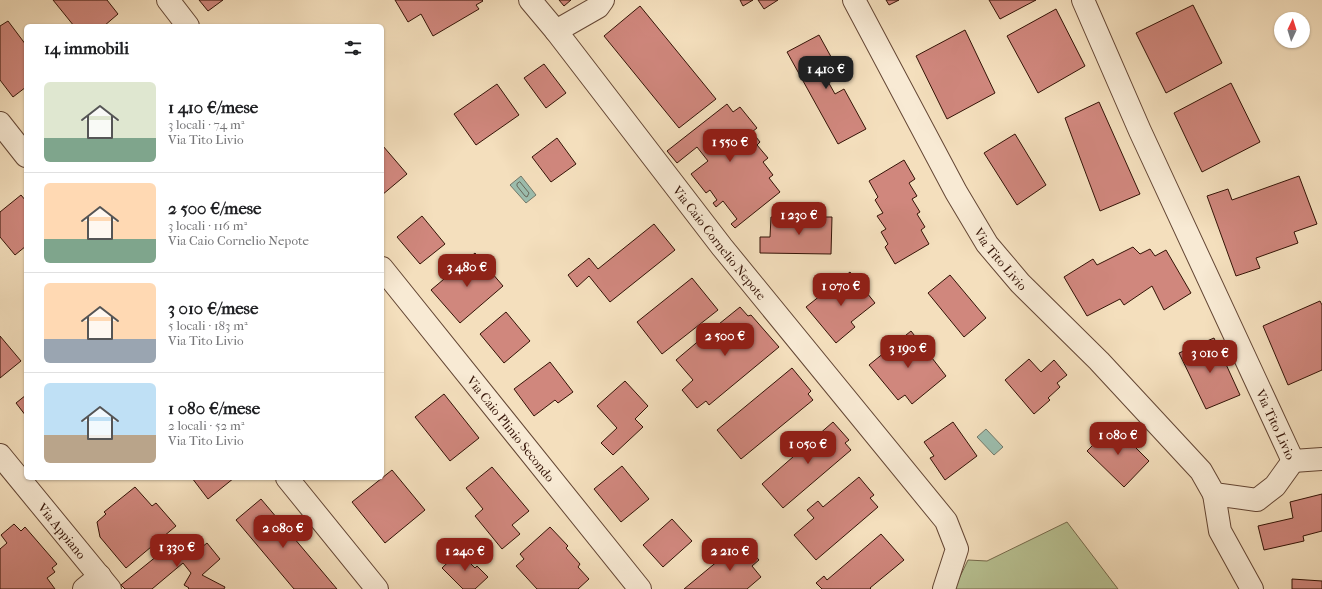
<!DOCTYPE html>
<html lang="it">
<head>
<meta charset="utf-8">
<style>
  body { margin:0; font-family:"IM FELL French Canon",serif; background:#f6f6f6; color:#202124; height:100vh; display:flex; flex-direction:column; font-size:15px; white-space:nowrap }
  * { box-sizing:border-box; margin:0 }
  p { font-size:13px; color:#757577 }
  .icon { flex:none; width:22px; height:22px; fill:none; stroke:currentColor; stroke-width:2; stroke-linecap:round; stroke-linejoin:round }
  .map { position:relative; flex:1; overflow:hidden }
  .sheet { position:absolute; left:24px; top:24px; width:360px; height:456px; display:flex; flex-direction:column; background:#fff; border-radius:6px; box-shadow:0 1px 3px #0004 }
  .sheet>* { flex:none }
  .needle { width:26px; rotate:4deg }
  .tools { position:absolute; left:1274px; top:12px; display:grid; gap:8px }
  .tools a { display:grid; place-items:center; width:36px; height:36px; border-radius:50%; background:#fff; box-shadow:0 1px 3px #0004; font-size:20px }
  .price { position:absolute; translate:-50% -34px; padding:0 9px; border-radius:8px; background:#8f2418; color:#fff; font-size:13px; line-height:26px; filter:drop-shadow(0 1px 2px #0008) }
  .price::after { content:''; position:absolute; left:50%; top:24px; width:12px; height:9px; margin-left:-6px; background:inherit; clip-path:polygon(0 0,100% 0,50% 100%) }
  .price.active { background:#222; color:#fff }
  ul { padding:0; list-style:none }
  li { display:flex; align-items:center; gap:12px; height:100px; padding:0 20px }
  li+li { border-top:1px solid #e0e0e0 }
  li span { display:grid; place-items:center; flex:none; width:112px; height:80px; border-radius:6px; color:#555 }
  li>.icon { margin-inline-start:auto }
  span .icon { width:48px; height:48px; fill:#fffc; stroke-width:1 }
  li b { font-size:17px }
  h2 { display:flex; justify-content:space-between; align-items:center; height:48px; padding:0 20px; font-size:17px }
  .map>svg:first-child { display:block }
</style>
</head>
<body>
<div class="map">
<svg width="1322" height="589" viewBox="0 0 1322 589">
  <rect width="100%" height="100%" fill="#f4dfbd"/>
  <filter id="stains"><feTurbulence type="fractalNoise" baseFrequency=".005" numOctaves="4"/><feColorMatrix values="0 0 0 0 .2 0 0 0 0 .09 0 0 0 0 .02 0 0 0 .5 -.17"/></filter>
  <radialGradient id="worn" r=".72"><stop offset=".6" stop-color="#630" stop-opacity="0"/><stop offset="1" stop-color="#630" stop-opacity=".3"/></radialGradient>
  <path fill="#b8c293" stroke="#766a4c" d="M 1067,522 L 1118,589 L 954,589 L 968,560 L 987,561 Z"/>
  <path fill="#9cbdad" stroke="#72796a" d="M 521,176 L 536,195 L 526,203 L 510,185 Z
    M 986,429 L 1003,447 L 994,455 L 977,437 Z"/>
  <g fill="none" stroke-linecap="round" stroke-linejoin="round">
    <path stroke="#68685a" stroke-width="1" d="M 520,182 L 529,193 L 527,197 L 525,196 L 517,186 L 517,184 Z"/>
  </g>
  <path fill="#d0877d" stroke="#341306" d="M 53,0 L 107,0 L 118,14 L 104,26 L 74,26 Z
    M 199,0 L 223,0 L 208,11 Z
    M 395,0 L 482,0 L 483,1 L 476,5 L 479,9 L 433,36 L 421,14 L 408,22 Z
    M 559,0 L 571,0 L 564,6 Z
    M 740,0 L 753,0 L 743,6 Z
    M 758,0 L 778,0 L 764,9 Z
    M 886,0 L 899,0 L 889,5 Z
    M 989,0 L 1036,0 L 1000,19 Z
    M 1193,5 L 1222,63 L 1166,93 L 1136,33 Z
    M 640,6 L 716,99 L 679,128 L 604,36 Z
    M 1056,9 L 1085,66 L 1038,93 L 1007,36 Z
    M 8,21 L 26,45 L 26,87 L 13,97 L 0,80 L 0,26 Z
    M 965,30 L 995,93 L 947,119 L 916,56 Z
    M 819,35 L 835,64 L 822,71 L 835,94 L 844,89 L 866,129 L 838,144 L 787,52 Z
    M 544,64 L 566,93 L 546,108 L 524,78 Z
    M 1231,83 L 1260,142 L 1202,172 L 1174,113 Z
    M 497,84 L 519,115 L 476,145 L 454,114 Z
    M 1099,102 L 1140,194 L 1100,211 L 1065,118 Z
    M 727,104 L 733,112 L 740,107 L 757,128 L 752,132 L 760,142 L 757,145 L 768,158 L 763,162 L 773,175 L 769,178 L 780,192 L 735,228 L 731,224 L 737,219 L 723,201 L 716,207 L 713,203 L 717,200 L 710,190 L 706,193 L 691,174 L 708,161 L 697,147 L 677,163 L 667,151 Z
    M 1015,134 L 1046,185 L 1017,205 L 984,153 Z
    M 557,138 L 576,164 L 551,182 L 532,157 Z
    M 383,146 L 407,174 L 382,195 L 382,147 Z
    M 904,160 L 915,179 L 909,183 L 917,196 L 912,199 L 920,212 L 917,214 L 925,227 L 921,230 L 929,244 L 895,264 L 885,247 L 888,244 L 881,232 L 886,229 L 877,216 L 883,213 L 875,200 L 878,197 L 869,181 Z
    M 1299,176 L 1317,224 L 1294,232 L 1298,243 L 1256,258 L 1260,268 L 1236,276 L 1207,196 L 1228,189 L 1232,200 Z
    M 21,195 L 26,201 L 26,246 L 15,255 L 0,237 L 0,212 Z
    M 422,216 L 445,244 L 420,264 L 397,237 Z
    M 771,217 L 832,217 L 831,254 L 760,253 L 760,237 L 770,237 Z
    M 654,224 L 675,250 L 610,302 L 589,276 L 577,287 L 568,275 L 589,258 L 598,269 Z
    M 1133,247 L 1140,254 L 1150,249 L 1155,256 L 1166,250 L 1191,293 L 1164,310 L 1152,286 L 1124,305 L 1120,299 L 1087,316 L 1064,277 L 1093,259 L 1097,265 Z
    M 475,253 L 503,286 L 460,323 L 431,290 Z
    M 850,272 L 875,303 L 851,322 L 855,327 L 836,343 L 806,307 Z
    M 950,275 L 986,318 L 964,337 L 928,293 Z
    M 692,278 L 718,310 L 662,354 L 637,322 Z
    M 1320,301 L 1322,305 L 1322,370 L 1288,385 L 1263,326 Z
    M 740,307 L 748,316 L 751,315 L 779,347 L 709,405 L 706,401 L 697,408 L 682,390 L 693,380 L 676,360 L 708,333 L 717,343 L 722,338 L 714,328 Z
    M 506,312 L 530,341 L 504,363 L 480,334 Z
    M 911,331 L 946,376 L 912,404 L 905,395 L 898,400 L 869,365 Z
    M 0,336 L 21,361 L 0,378 Z
    M 1214,338 L 1240,395 L 1206,409 L 1179,353 Z
    M 1029,359 L 1041,372 L 1054,360 L 1067,375 L 1057,383 L 1060,387 L 1048,398 L 1050,400 L 1034,414 L 1005,380 Z
    M 550,362 L 573,392 L 558,403 L 555,400 L 534,416 L 514,389 Z
    M 792,368 L 811,391 L 808,394 L 813,400 L 741,459 L 717,430 Z
    M 625,381 L 648,406 L 635,419 L 643,427 L 613,455 L 601,443 L 617,428 L 597,406 Z
    M 444,394 L 479,438 L 450,461 L 415,417 Z
    M 26,395 L 26,416 L 16,403 Z
    M 833,422 L 849,440 L 845,443 L 851,450 L 783,508 L 762,484 Z
    M 953,422 L 977,456 L 945,480 L 930,458 L 934,456 L 924,442 Z
    M 1113,425 L 1149,461 L 1124,487 L 1087,451 Z
    M 622,466 L 649,499 L 621,522 L 594,489 Z
    M 492,467 L 529,511 L 512,525 L 520,534 L 502,549 L 475,516 L 483,509 L 466,488 Z
    M 392,470 L 425,510 L 385,543 L 352,502 Z
    M 859,477 L 874,495 L 870,498 L 878,507 L 816,560 L 794,535 L 814,518 L 807,510 L 818,501 L 823,507 Z
    M 192,478 L 234,478 L 208,499 Z
    M 135,487 L 152,506 L 156,503 L 176,526 L 126,568 L 100,537 L 97,522 L 106,514 L 104,512 Z
    M 1322,494 L 1322,531 L 1303,536 L 1304,541 L 1264,550 L 1258,526 L 1293,518 L 1290,502 Z
    M 261,499 L 337,589 L 294,589 L 236,520 Z
    M 672,519 L 692,541 L 663,567 L 643,545 Z
    M 14,524 L 21,531 L 25,527 L 57,564 L 52,568 L 55,572 L 47,578 L 55,589 L 0,589 L 0,549 L 7,543 L 1,535 Z
    M 550,527 L 568,546 L 566,548 L 580,564 L 578,567 L 589,579 L 578,589 L 537,589 L 516,566 L 524,559 L 520,554 Z
    M 881,534 L 904,560 L 870,588 L 871,589 L 822,589 L 816,583 L 824,576 L 827,580 Z
    M 178,539 L 191,556 L 207,543 L 220,559 L 202,575 L 225,587 L 224,589 L 188,589 L 189,588 L 184,585 L 191,573 L 183,563 L 152,589 L 125,589 L 121,585 Z
    M 742,541 L 759,560 L 752,566 L 761,577 L 747,589 L 684,589 Z
    M 462,549 L 471,558 L 468,561 L 475,568 L 477,566 L 488,577 L 475,589 L 463,589 L 442,568 Z
    M 1292,579 L 1322,581 L 1322,589 L 1292,589 Z"/>
  <g fill="none" stroke-linecap="round" stroke-linejoin="round">
    <g stroke="#644634" stroke-width="24">
      <g id="street">
        <path d="M 168,0 L 188,26"/>
        <path id="s1" d="M 530,0 L 556,31 L 722,247 L 946,521 L 957,549 L 944,589"/>
        <path id="s2" d="M 854,0 L 956,192 L 987,244 L 1020,283 L 1099,361 L 1201,471 L 1214,494 L 1257,500 L 1275,486 L 1293,461"/>
        <path id="s3" d="M 1083,0 L 1140,131 L 1293,461"/>
        <path d="M 556,31 L 598,7 L 603,0"/>
        <path d="M 0,123 L 26,156"/>
        <path id="s4" d="M 382,268 L 640,589"/>
        <path id="s5" d="M 0,455 L 110,589"/>
        <path d="M 1293,461 L 1322,459"/>
        <path d="M 287,478 L 377,589"/>
        <path d="M 1214,494 L 1220,531 L 1252,589"/>
        <path d="M 84,589 L 100,576"/>
      </g>
    </g>
    <use href="#street" stroke="#f8ead4" stroke-width="22"/>
  </g>
  <g text-anchor="middle" dominant-baseline="central" stroke-width="3" stroke-linejoin="round" paint-order="stroke">
    <g font-size="13" fill="#341306" stroke="#f8ead4">
      <text stroke="none"><textPath href="#s1" startOffset="308">Via Caio Cornelio Nepote</textPath></text>
      <text stroke="none"><textPath href="#s2" startOffset="298">Via Tito Livio</textPath></text>
      <text stroke="none"><textPath href="#s3" startOffset="466">Via Tito Livio</textPath></text>
      <text stroke="none"><textPath href="#s4" startOffset="206">Via Caio Plinio Secondo</textPath></text>
      <text stroke="none"><textPath href="#s5" startOffset="98">Via Appiano</textPath></text>
    </g>
  </g>
  <rect width="100%" height="100%" filter="url(#stains)"/>
  <rect width="100%" height="100%" fill="url(#worn)"/>
</svg>
<div class="tools">
<a><svg class="needle" viewBox="-14 -14 28 28"><path d="M0-13l5 13h-10z" fill="#e53935"/><path d="M0 13l5-13h-10z" fill="#757577"/></svg></a>
</div>
<b class="price active" style="left:826px;top:90px">1 410 €</b>
<b class="price" style="left:730px;top:163px">1 550 €</b>
<b class="price" style="left:799px;top:236px">1 230 €</b>
<b class="price" style="left:467px;top:288px">3 480 €</b>
<b class="price" style="left:841px;top:307px">1 070 €</b>
<b class="price" style="left:725px;top:357px">2 500 €</b>
<b class="price" style="left:908px;top:369px">3 190 €</b>
<b class="price" style="left:1210px;top:374px">3 010 €</b>
<b class="price" style="left:1118px;top:456px">1 080 €</b>
<b class="price" style="left:808px;top:465px">1 050 €</b>
<b class="price" style="left:283px;top:549px">2 080 €</b>
<b class="price" style="left:177px;top:568px">1 330 €</b>
<b class="price" style="left:465px;top:572px">1 240 €</b>
<b class="price" style="left:730px;top:572px">2 210 €</b>
<section class="sheet">
<h2>14 immobili<svg class="icon" aria-label="filters" viewBox="0 0 24 24"><path d="M4 7h16M4 17h16"/><circle cx="9" cy="7" r="2"/><circle cx="15" cy="17" r="2"/></svg></h2>
<ul>
<li><span style="background:linear-gradient(#dfe7d0 70%,#7fa58c 0)"><svg class="icon" aria-label="home" viewBox="0 0 24 24"><path d="M3 11l9-7 9 7M6 9v11h12V9"/></svg></span><div><b>1 410 €/mese</b><p>3 locali · 74 m²</p><p>Via Tito Livio</p></div></li>
<li><span style="background:linear-gradient(#ffd9b3 70%,#7fa58c 0)"><svg class="icon" aria-label="home" viewBox="0 0 24 24"><path d="M3 11l9-7 9 7M6 9v11h12V9"/></svg></span><div><b>2 500 €/mese</b><p>3 locali · 116 m²</p><p>Via Caio Cornelio Nepote</p></div></li>
<li><span style="background:linear-gradient(#ffd9b3 70%,#9aa5b1 0)"><svg class="icon" aria-label="home" viewBox="0 0 24 24"><path d="M3 11l9-7 9 7M6 9v11h12V9"/></svg></span><div><b>3 010 €/mese</b><p>5 locali · 183 m²</p><p>Via Tito Livio</p></div></li>
<li><span style="background:linear-gradient(#bfe0f5 65%,#b9a48a 0)"><svg class="icon" aria-label="home" viewBox="0 0 24 24"><path d="M3 11l9-7 9 7M6 9v11h12V9"/></svg></span><div><b>1 080 €/mese</b><p>2 locali · 52 m²</p><p>Via Tito Livio</p></div></li>
</ul>
</section>
</div>
</body>
</html>
